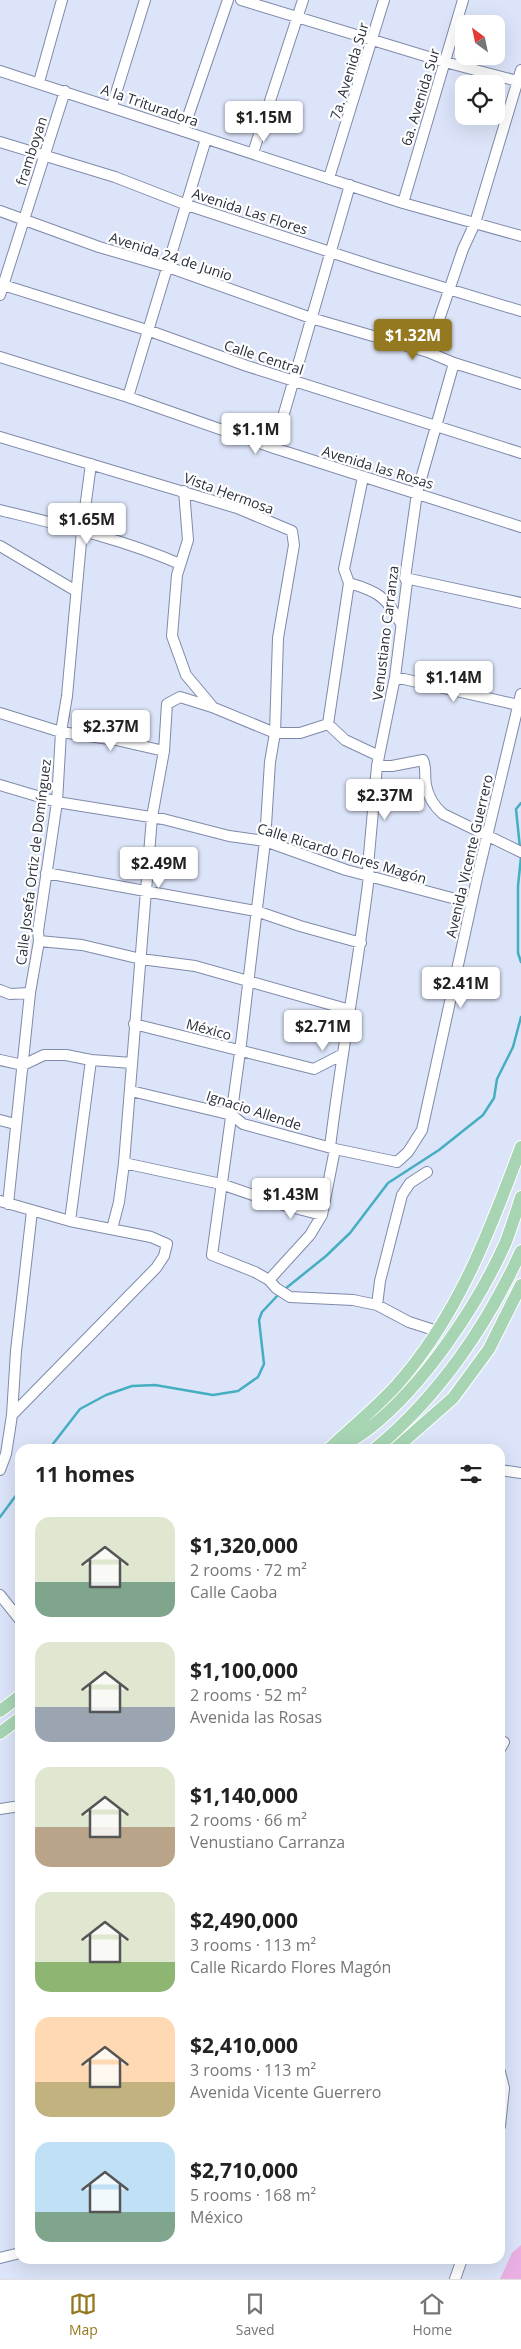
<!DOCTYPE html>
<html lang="en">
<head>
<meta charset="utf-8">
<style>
  body { margin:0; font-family:"Open Sans",sans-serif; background:#f6f6f6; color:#222; height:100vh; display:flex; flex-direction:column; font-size:19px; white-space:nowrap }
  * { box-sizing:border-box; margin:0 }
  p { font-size:16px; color:#767676 }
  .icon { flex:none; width:28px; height:28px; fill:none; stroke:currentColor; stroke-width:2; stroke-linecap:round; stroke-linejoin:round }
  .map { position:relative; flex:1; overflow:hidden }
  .panel { position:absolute; left:15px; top:1444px; width:490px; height:820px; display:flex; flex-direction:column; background:#fff; border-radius:15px; box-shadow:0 5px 20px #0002 }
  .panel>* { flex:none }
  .needle { width:32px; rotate:327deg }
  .fabs { position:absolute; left:455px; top:15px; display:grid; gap:10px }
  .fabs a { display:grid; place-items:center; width:50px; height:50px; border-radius:10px; background:#fff; box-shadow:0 5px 20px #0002; font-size:25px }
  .price { position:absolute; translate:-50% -42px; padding:0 11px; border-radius:5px; background:#fff; color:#222; font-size:16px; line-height:32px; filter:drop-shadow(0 1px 2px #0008) }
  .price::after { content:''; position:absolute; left:50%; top:30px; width:15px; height:11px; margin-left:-8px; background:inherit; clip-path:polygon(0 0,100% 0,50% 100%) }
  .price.selected { background:#947920; color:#fff }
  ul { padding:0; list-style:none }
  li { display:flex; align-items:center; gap:15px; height:125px; padding:0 20px }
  li span { display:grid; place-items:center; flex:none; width:140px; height:100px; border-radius:15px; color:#555 }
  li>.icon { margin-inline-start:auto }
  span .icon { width:60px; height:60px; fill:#fffc; stroke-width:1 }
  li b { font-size:21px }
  h2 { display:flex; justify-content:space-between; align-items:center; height:60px; padding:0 20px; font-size:21px }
  .dock { display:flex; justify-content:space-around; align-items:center; height:70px; border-top:1px solid #e0e0e0; background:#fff; font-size:14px; color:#767676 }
  .dock a { display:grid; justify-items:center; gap:2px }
  .dock .selected { color:#947920 }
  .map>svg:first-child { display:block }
</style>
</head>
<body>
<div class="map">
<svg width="521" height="2279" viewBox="0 0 521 2279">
  <rect width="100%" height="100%" fill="#dce4f9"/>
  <path fill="#eab0e3" d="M 521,2245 L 521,2279 L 500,2279 L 512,2253 Z"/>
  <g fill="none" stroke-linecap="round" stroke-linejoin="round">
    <path stroke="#46aec1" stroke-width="2.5" d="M 520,848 L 516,809 L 521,803
      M 521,857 L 518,886 L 518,953 L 521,962
      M 285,1289 L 326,1256 L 350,1233 L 388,1183 L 439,1150 L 483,1115 L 494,1098 L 497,1079 L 513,1047 L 521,1017
      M 49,1449 L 80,1409 L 106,1395 L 132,1386 L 155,1385 L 213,1395 L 238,1391 L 258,1377 L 264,1364 L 259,1320 L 262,1312 L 279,1294
      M 0,1517 L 20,1490"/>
    <g stroke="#7f8aaa" stroke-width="12">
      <path id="minor" d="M 241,0 L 445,62 L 521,82
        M 0,71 L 403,203 L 521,236
        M 39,82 L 62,0
        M 112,106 L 145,0
        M 183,131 L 228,0
        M 0,142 L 115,177 L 187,205 L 376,267 L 521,311
        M 253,153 L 303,0
        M 329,178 L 384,0
        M 403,203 L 463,0
        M 0,211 L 99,247 L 168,267 L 311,318 L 428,352 L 454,363 L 521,384
        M 0,284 L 150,331 L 247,366 L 521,453
        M 0,295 L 65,91
        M 428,352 L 463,249 L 475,223 L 521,70
        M 0,357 L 128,397 L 274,448 L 521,527
        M 128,397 L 206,139
        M 0,437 L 237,508 L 292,531 L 294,545 L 278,638 L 275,733 L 270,762 L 265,841 L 240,1052 L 212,1255 L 255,1272 L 269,1280 L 276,1288 L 290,1297 L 353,1300 L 377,1305 L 409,1322 L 437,1331
        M 274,448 L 350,185
        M 184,491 L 188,540 L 177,575 L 172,636 L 186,675 L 212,706
        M 0,510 C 61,525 122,539 180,564
        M 0,546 L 76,591
        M 405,578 L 521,603
        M 349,583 C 377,591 387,597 401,624
        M 395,677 L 518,705
        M 0,713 L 61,732 L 116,740 L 164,751
        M 328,724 L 349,583 L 344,569 L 363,477
        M 377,766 L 392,766 L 423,760 C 427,769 424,776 426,785 C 428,796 435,807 443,814 L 521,852
        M 0,785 L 57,802 L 163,819 L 229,836 L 265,841 L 346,870 L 471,903
        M 46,873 L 256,911 L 300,926 L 361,943
        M 39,941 L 82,945 L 141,959 L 195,966 L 350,1010
        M 0,990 L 10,994 L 30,993
        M 134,1024 L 314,1069 L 343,1054
        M 0,1060 L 23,1065 L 44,1055 L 66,1055 L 91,1060 L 132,1063
        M 131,1091 L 232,1115 L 243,1124 L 335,1149 L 397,1162 L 408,1152 L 422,1130 L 477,878 L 521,694
        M 0,1120 L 15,1124
        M 330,1147 C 341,1056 358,967 369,876 L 368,866 L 377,766 L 395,677 L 407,582 L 405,578 L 417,493 L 454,363
        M 124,1163 L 221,1184 L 279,1204 L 322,1215 L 310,1235 L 269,1280
        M 0,1201 L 70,1221 L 151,1237 L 167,1244 L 164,1256 L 156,1268 L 12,1415 L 16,1351 L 32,1211
        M 8,1204 L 30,993 L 39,941 L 38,931 L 57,802 L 61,732 L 67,696 L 82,531 L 91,464
        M 322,1215 L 335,1149
        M 70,1221 L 91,1060
        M 112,1229 L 119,1202 L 124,1163 L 152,817 L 164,751 L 167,704 L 180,697 L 212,707 L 275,733 L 300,733 L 328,724 L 345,740 L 379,756
        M 377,1305 L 380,1281 L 402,1195 L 410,1183 L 427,1172
        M 0,1470 L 6,1454 L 12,1415
        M 500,1470 L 521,1473
        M 0,1595 L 20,1620
        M 500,1749 L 504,1742
        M 0,1809 L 20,1806
        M 500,2072 L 504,2088 L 500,2126
        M 0,2258 L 20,2253
        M 455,2279 L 462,2259"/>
    </g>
    <g stroke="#fff" stroke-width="14">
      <path id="major" d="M 329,1449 C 351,1428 376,1408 396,1386 C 457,1318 490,1231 521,1147
        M 340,1449 C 350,1441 361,1435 371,1427 C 424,1385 477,1306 505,1244 C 511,1229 516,1213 521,1197
        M 375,1449 C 438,1397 487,1326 521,1251
        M 395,1449 L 453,1398 L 489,1349 L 521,1285
        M 0,1711 L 20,1696
        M 0,1733 L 20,1718"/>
    </g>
    <use href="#minor" stroke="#fff" stroke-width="10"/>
    <use href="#major" stroke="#a7d5b3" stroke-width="12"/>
  </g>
  <g text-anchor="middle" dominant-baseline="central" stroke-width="4.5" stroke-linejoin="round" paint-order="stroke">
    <g font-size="14" fill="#2a2f3c" stroke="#fff">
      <text transform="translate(349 71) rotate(-73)">7a. Avenida Sur</text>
      <text transform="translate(420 97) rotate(-73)">6a. Avenida Sur</text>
      <text transform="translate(150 105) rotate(19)">A la Trituradora</text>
      <text transform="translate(31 151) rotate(-72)">framboyan</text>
      <text transform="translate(250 211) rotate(18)">Avenida Las Flores</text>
      <text transform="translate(171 256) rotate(18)">Avenida 24 de Junio</text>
      <text transform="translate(264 357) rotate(18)">Calle Central</text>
      <text transform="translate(378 467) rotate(17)">Avenida las Rosas</text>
      <text transform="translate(229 493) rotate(20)">Vista Hermosa</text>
      <text transform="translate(385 633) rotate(-83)">Venustiano Carranza</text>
      <text transform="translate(342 853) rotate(17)">Calle Ricardo Flores Magón</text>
      <text transform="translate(469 856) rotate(-77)">Avenida Vicente Guerrero</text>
      <text transform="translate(33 862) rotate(-83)">Calle Josefa Ortiz de Domínguez</text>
      <text transform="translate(209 1029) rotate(15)">México</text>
      <text transform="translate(254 1110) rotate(18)">Ignacio Allende</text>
    </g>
  </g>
</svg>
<div class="fabs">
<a><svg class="needle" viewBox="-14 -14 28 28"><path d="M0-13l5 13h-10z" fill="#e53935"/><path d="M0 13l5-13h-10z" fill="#767676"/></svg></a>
<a><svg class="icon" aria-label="locate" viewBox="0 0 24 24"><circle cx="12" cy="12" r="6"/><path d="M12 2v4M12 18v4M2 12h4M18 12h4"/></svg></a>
</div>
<b class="price" style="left:264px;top:143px">$1.15M</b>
<b class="price selected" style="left:413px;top:361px">$1.32M</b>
<b class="price" style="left:256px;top:455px">$1.1M</b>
<b class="price" style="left:87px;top:545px">$1.65M</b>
<b class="price" style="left:454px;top:703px">$1.14M</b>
<b class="price" style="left:111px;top:752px">$2.37M</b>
<b class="price" style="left:385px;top:821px">$2.37M</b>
<b class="price" style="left:159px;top:889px">$2.49M</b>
<b class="price" style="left:461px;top:1009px">$2.41M</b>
<b class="price" style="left:323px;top:1052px">$2.71M</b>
<b class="price" style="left:291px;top:1220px">$1.43M</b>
<section class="panel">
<h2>11 homes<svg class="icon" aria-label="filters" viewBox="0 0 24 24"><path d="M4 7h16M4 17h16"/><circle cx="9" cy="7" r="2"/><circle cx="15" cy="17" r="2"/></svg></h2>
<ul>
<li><span style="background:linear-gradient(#dfe7d0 65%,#7fa58c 0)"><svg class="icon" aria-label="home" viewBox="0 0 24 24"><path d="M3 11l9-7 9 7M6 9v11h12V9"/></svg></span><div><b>$1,320,000</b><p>2 rooms · 72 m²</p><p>Calle Caoba</p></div></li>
<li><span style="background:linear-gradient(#dfe7d0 65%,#9aa5b1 0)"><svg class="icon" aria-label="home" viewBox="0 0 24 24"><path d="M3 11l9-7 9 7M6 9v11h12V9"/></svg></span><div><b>$1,100,000</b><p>2 rooms · 52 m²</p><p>Avenida las Rosas</p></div></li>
<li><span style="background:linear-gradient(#dfe7d0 60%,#b9a48a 0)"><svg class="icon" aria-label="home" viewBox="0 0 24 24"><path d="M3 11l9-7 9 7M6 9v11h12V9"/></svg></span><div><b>$1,140,000</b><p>2 rooms · 66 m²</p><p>Venustiano Carranza</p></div></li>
<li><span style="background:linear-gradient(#dfe7d0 70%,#8fb573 0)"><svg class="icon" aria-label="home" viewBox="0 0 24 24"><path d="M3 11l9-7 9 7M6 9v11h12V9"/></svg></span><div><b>$2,490,000</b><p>3 rooms · 113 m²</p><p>Calle Ricardo Flores Magón</p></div></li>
<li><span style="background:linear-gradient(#ffd9b3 65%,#c2b280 0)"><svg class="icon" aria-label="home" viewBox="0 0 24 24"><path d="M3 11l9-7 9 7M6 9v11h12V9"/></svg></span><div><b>$2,410,000</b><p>3 rooms · 113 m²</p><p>Avenida Vicente Guerrero</p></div></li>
<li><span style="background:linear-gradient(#bfe0f5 70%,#7fa58c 0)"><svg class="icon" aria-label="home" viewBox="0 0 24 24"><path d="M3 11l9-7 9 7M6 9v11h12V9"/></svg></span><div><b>$2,710,000</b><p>5 rooms · 168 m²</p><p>México</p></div></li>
</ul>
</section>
</div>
<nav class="dock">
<a class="selected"><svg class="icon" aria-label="map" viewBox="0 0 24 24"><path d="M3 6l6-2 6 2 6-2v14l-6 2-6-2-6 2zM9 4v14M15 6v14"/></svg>Map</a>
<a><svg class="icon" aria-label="saved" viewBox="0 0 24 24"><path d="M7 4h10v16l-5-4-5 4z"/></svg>Saved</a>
<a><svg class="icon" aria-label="home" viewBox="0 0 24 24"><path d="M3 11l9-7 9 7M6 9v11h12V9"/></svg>Home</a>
</nav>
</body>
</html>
